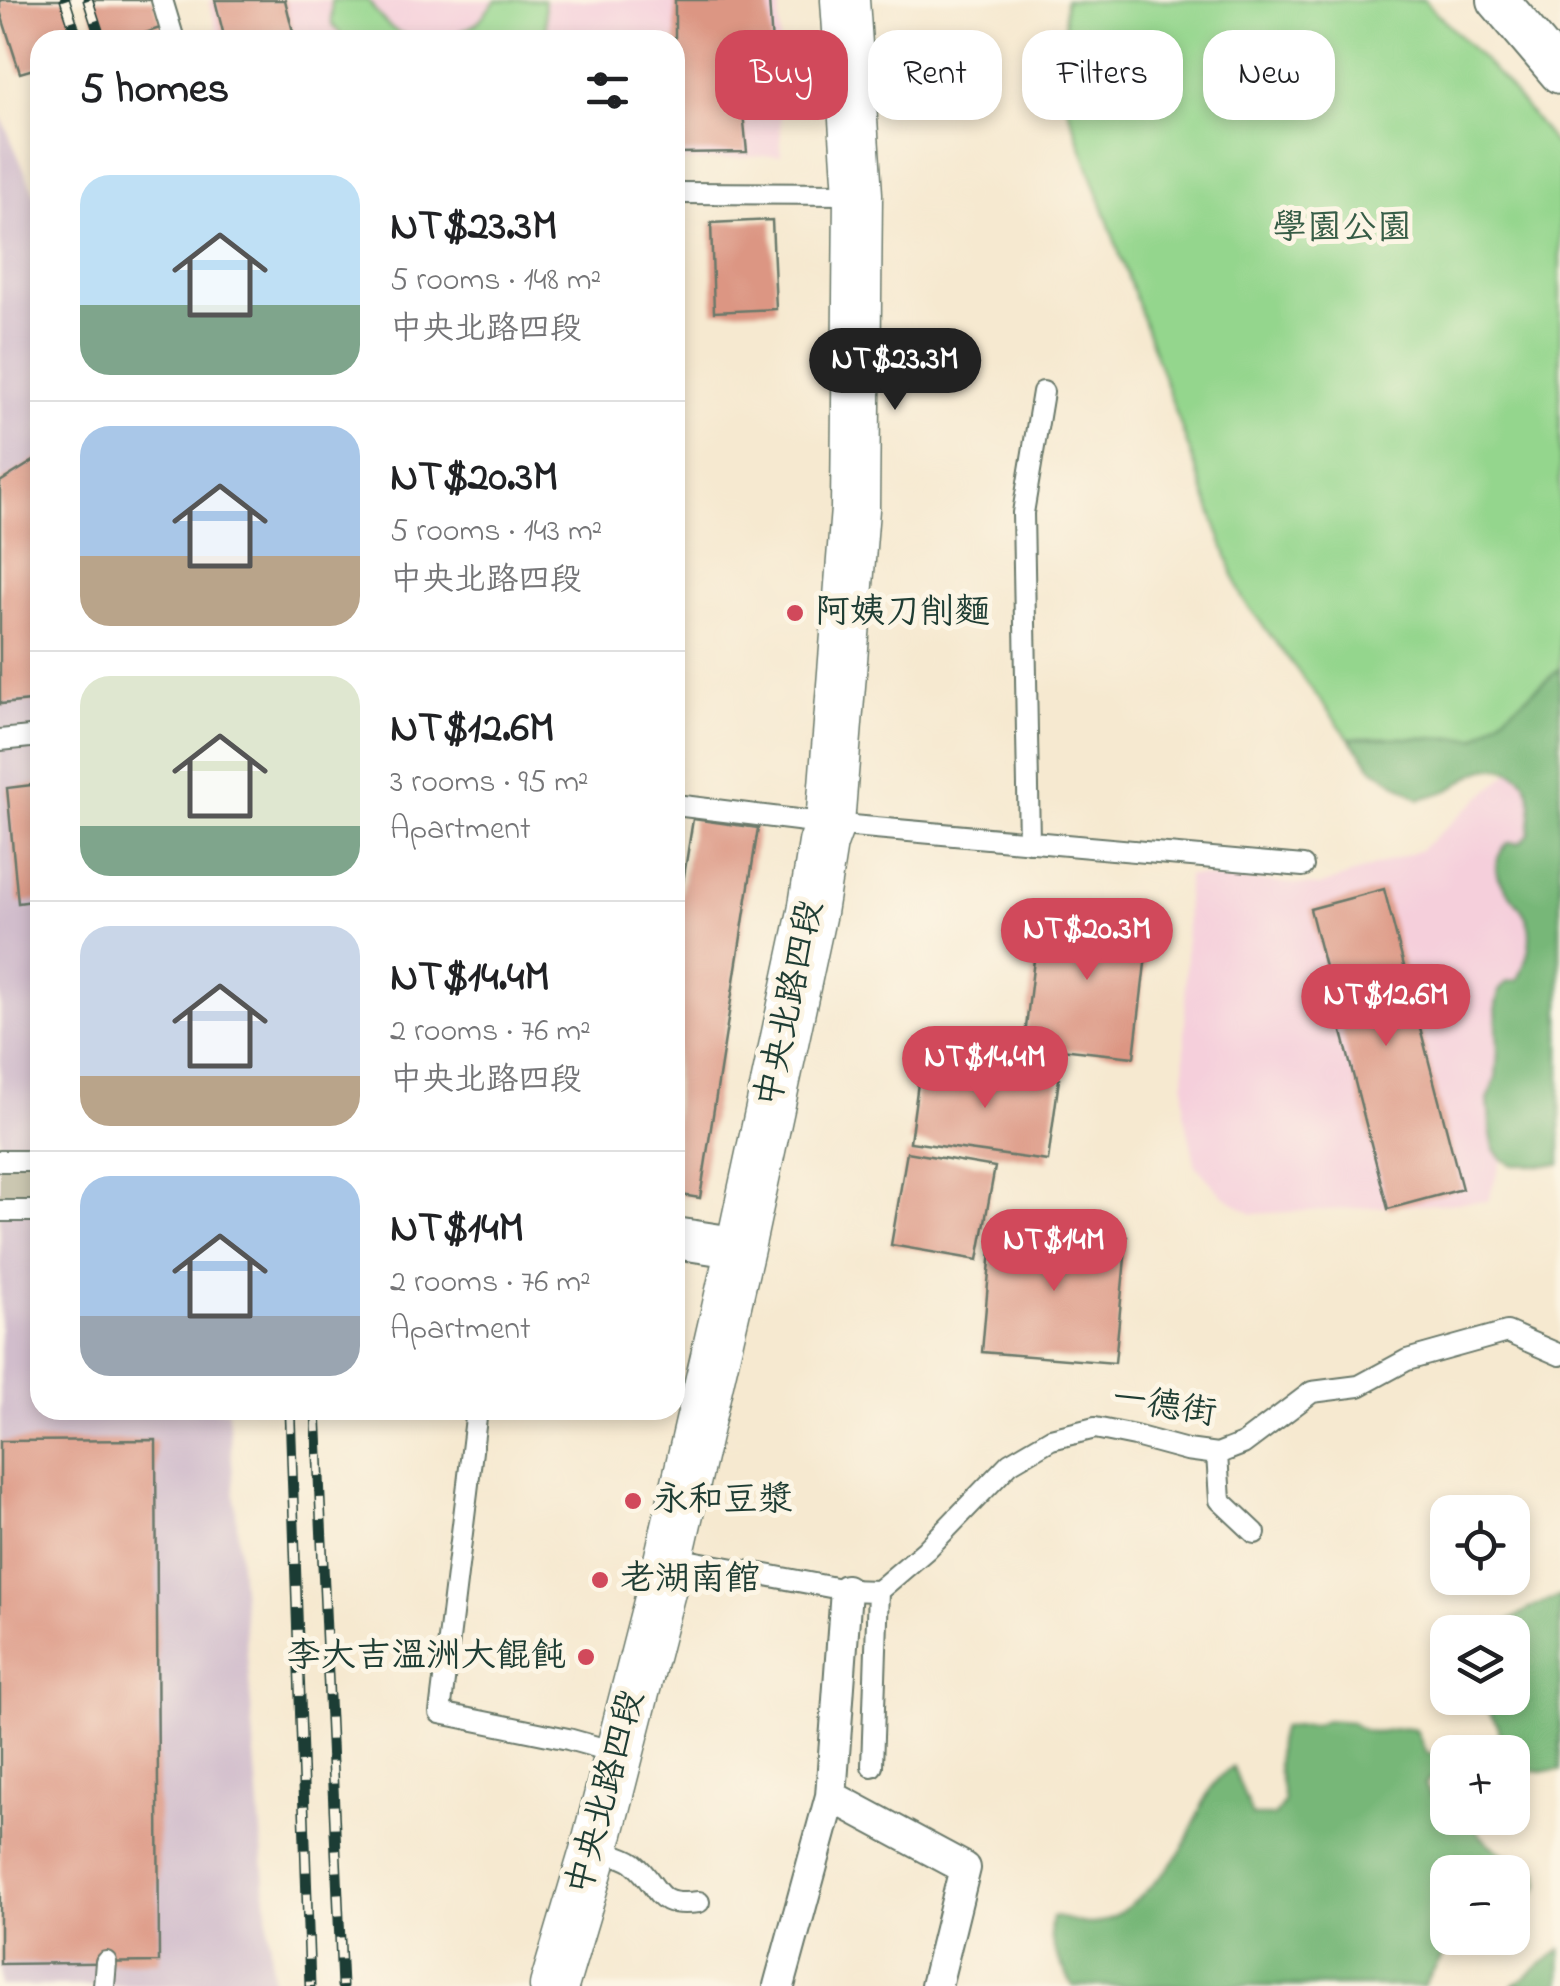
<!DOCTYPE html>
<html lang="en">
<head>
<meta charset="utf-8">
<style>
  body { margin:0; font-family:"Indie Flower","LXGW WenKai TC",sans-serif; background:#f2f2f2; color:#202124; height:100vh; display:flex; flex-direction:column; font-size:38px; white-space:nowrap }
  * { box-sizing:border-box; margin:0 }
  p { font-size:32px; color:#757577 }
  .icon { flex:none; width:55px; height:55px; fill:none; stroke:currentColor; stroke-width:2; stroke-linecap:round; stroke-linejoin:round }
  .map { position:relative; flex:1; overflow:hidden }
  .drawer { position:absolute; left:30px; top:30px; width:655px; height:1390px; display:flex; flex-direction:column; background:#fff; border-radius:30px; box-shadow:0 5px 15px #0003 }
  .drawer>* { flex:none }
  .banner { position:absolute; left:715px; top:30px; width:695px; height:90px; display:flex; gap:20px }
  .tools { position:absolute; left:1430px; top:1495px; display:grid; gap:20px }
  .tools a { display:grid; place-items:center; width:100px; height:100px; border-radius:20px; background:#fff; box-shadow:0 5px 15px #0003; font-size:50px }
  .price { position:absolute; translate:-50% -85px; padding:0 22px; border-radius:35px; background:#d1495b; color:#fff; font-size:32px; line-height:65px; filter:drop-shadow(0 2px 5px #0008) }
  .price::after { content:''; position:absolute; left:50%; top:60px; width:30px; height:22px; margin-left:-15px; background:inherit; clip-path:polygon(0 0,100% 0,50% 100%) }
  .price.on { background:#222; color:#fff }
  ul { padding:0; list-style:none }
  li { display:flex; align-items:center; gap:30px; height:250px; padding:0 50px }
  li+li { border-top:2px solid #e0e0e0 }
  li span { display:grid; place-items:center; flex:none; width:280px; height:200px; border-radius:30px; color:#555 }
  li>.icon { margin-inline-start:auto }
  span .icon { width:120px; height:120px; fill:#fffc; stroke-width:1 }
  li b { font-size:42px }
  h2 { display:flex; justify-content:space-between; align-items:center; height:120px; padding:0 50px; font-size:42px }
  .tag { padding:0 35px; border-radius:30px; background:#fff; box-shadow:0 5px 15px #0003; font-size:35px; line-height:90px }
  .tag.on { background:#d1495b; color:#fff }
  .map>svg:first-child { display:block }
</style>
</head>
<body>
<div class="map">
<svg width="1560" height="1986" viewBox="0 0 1560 1986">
  <rect width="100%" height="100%" fill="#fcf5e5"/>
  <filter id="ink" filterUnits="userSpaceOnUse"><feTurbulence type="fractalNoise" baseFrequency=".01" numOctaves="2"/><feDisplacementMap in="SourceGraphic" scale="20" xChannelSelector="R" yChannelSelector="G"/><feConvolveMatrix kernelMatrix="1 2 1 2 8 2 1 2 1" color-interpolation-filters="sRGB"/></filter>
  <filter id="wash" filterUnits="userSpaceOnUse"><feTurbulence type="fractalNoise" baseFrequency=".0048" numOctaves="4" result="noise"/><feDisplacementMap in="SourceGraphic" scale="40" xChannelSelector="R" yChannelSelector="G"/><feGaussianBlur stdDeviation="2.25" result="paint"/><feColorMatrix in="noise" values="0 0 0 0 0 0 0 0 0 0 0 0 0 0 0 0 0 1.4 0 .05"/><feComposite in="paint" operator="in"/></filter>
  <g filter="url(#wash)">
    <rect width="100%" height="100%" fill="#f6e9d0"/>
    <path fill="#f5cfdb" d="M 209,0 L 779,0 L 781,155 L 675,162 L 675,40 L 219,40 Z
      M 1513,769 L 1523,779 L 1531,800 L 1529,834 L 1520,843 L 1500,851 L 1497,862 L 1498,873 L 1525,915 L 1530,928 L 1531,944 L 1518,981 L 1495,1018 L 1497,1064 L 1496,1077 L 1488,1100 L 1491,1134 L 1494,1148 L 1502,1159 L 1488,1201 L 1252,1214 L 1222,1195 L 1196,1166 L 1184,1112 L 1187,875 L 1319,886 L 1420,850 Z"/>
    <path fill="#d1bdcc" d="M 0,114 L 40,206 L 40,1410 L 228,1410 L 273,1986 L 0,1986 Z"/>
    <path fill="#94d68d" stroke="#5a8a60" stroke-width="2.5" d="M 331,0 L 368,0 C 384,26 400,40 432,40 L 346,40 L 332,24 Z
      M 496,0 L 544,0 L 547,40 L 522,40 L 522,36 L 517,40 L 446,40 L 477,23 Z
      M 1065,0 L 1424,0 L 1505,82 L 1560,151 L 1560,669 L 1476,738 L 1349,738 L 1242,598 L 1064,98 Z"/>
    <path fill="#77b778" stroke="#4b7a56" stroke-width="2.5" d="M 1560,669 L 1560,1165 L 1513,1165 L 1502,1159 L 1494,1148 L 1491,1134 L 1488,1100 L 1496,1077 L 1498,1052 L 1496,1005 L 1499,991 L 1507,982 L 1518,980 C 1525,964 1533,944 1529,926 C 1523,896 1475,877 1508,843 L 1520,843 L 1529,834 C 1530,824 1532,812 1531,802 C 1529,773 1503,761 1478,772 C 1468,776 1460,785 1451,789 C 1441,794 1429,796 1419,799 L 1373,768 L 1349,738 L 1476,738 Z
      M 1560,1596 L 1560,1771 L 1513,1771 L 1512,1752 L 1496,1752 L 1501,1749 L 1498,1725 L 1478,1698 L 1512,1698 L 1512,1632 L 1492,1632 L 1530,1608 Z
      M 1326,1720 L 1352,1722 C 1372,1743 1391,1723 1416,1730 L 1426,1753 L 1447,1756 L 1447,1775 L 1433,1776 L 1425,1784 L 1431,1796 L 1447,1798 L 1448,1818 L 1470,1818 C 1484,1848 1504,1856 1534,1864 C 1550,1889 1533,1895 1513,1904 L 1512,1872 L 1448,1872 L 1448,1938 L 1462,1938 L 1444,1954 L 1423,1986 L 1073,1986 C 1062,1965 1045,1941 1052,1917 C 1068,1917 1081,1927 1098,1923 C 1125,1917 1171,1869 1184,1846 C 1198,1820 1206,1781 1233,1767 L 1252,1816 L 1275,1816 L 1284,1802 C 1280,1776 1272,1752 1282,1727 L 1313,1725 Z
      M 1560,1950 L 1560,1986 L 1512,1986 Z"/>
    <g id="blocks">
      <path fill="#dc9683" d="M 0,0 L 66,0 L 79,40 L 40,40 L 40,67 L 20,73 L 0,11 Z
        M 87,0 L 154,0 L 163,27 L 142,34 L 144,40 L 100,40 Z
        M 215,0 L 285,0 L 295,40 L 225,40 Z
        M 675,0 L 769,0 L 774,76 L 740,83 L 747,152 L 675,153 Z
        M 772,220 L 776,309 L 714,312 L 711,223 Z
        M 40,457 L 40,700 L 0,704 L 0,482 Z
        M 40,784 L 40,900 L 18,903 L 7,788 Z
        M 693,819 L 758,828 L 700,1198 L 675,1194 L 675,933 Z
        M 1384,889 L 1462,1189 L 1388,1209 L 1310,909 Z
        M 1040,908 L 1150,921 L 1134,1057 L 1024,1045 Z
        M 921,1061 L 1059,1079 L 1048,1161 L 910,1142 Z
        M 907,1152 L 995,1167 L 978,1260 L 891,1245 Z
        M 993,1226 L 1127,1237 L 1115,1363 L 982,1352 Z
        M 156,1440 L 159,1962 L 0,1964 L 0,1441 Z"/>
    </g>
  </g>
  <g filter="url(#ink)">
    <use href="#blocks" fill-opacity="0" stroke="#6a796b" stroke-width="2.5"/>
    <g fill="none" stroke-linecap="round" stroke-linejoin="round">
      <path stroke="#cbc7b1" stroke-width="40" stroke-dasharray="40 20" stroke-linecap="butt" d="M 0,1187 L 40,1187"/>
      <g stroke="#6a796b" stroke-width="24">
        <path id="service" d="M 162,0 L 174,40
          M 675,193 L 858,194
          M 0,740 L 40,736
          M 675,805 L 830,824 L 1303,866
          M 1029,842 L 1023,513 L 1043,392
          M 0,1161 L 40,1161
          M 0,1211 L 40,1211
          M 477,1410 L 440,1713 L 568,1739 L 618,1753
          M 1217,1454 L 1220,1500 L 1255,1533
          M 670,1557 L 846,1590 L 878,1591 L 926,1550 L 1010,1463 L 1051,1439 L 1095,1428 L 1135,1436 L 1187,1450 L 1217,1454 L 1243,1444 L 1312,1392 L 1359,1386 L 1407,1360 L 1507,1332 L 1560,1355
          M 872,1766 L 878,1591
          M 595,1848 C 606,1853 624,1856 633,1863 C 663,1888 651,1908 699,1902
          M 104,1986 L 106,1962"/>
      </g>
      <g stroke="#6a796b" stroke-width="34">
        <path id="pedestrian" d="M 831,1796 L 965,1868 L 936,1986
          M 779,1986 L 831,1796 L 846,1590"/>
      </g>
      <g stroke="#6a796b" stroke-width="44">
        <path id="minor" d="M 1498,0 L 1560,73
          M 675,1238 L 740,1248"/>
      </g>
      <g stroke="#6a796b" stroke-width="51">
        <path id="tertiary" d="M 554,1986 L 595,1848 L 662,1587 L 740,1248 L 812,912 L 823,843 L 830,824 L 855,509 L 858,194 L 845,0"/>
      </g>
      <use href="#service" stroke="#fff" stroke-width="20"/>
      <use href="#pedestrian" stroke="#fff" stroke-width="30"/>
      <use href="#minor" stroke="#fff" stroke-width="40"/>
      <use href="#tertiary" stroke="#fff" stroke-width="48"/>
      <g stroke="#1f3d34" stroke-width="11">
        <path id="rail" d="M 65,0 L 78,40
          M 88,0 L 101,40
          M 290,1410 L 310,1986
          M 316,1410 L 342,1986"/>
      </g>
      <use href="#rail" stroke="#fcf5e5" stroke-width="8" stroke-dasharray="22" stroke-linecap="butt"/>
    </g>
  </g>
  <g fill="#d1495b" stroke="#fcf5e5" stroke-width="4">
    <circle cx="795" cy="613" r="10"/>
    <circle cx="633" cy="1501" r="10"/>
    <circle cx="600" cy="1580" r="10"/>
    <circle cx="586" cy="1657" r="10"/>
  </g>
  <g text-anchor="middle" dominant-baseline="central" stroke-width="10" stroke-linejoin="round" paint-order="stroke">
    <g font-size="35" fill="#365c46" stroke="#fcf5e5">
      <text x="1342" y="229">學園公園</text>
    </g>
    <g font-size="35" fill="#1f3d34" stroke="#fcf5e5" text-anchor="start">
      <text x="815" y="613">阿姨刀削麵</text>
      <text x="653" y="1501">永和豆漿</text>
      <text x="620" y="1580">老湖南館</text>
      <text x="566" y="1657" text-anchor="end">李大吉溫洲大餛飩</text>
    </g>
    <g font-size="35" fill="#1f3d34" stroke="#fcf5e5">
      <text transform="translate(791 1004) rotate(-78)">中央北路四段</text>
      <text transform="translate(1164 1407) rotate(9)">一德街</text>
      <text transform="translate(607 1793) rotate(-75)">中央北路四段</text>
    </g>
  </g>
</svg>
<div class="tools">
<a><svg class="icon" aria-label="locate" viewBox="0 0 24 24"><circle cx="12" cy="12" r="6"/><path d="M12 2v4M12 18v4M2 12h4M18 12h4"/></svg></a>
<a><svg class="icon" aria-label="layers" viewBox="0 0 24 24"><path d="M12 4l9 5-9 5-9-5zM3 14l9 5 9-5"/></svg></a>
<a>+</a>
<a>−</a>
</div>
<b class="price on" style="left:895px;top:413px">NT$23.3M</b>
<b class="price" style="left:1087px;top:983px">NT$20.3M</b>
<b class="price" style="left:1386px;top:1049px">NT$12.6M</b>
<b class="price" style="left:985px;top:1111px">NT$14.4M</b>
<b class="price" style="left:1054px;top:1294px">NT$14M</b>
<div class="banner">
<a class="tag on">Buy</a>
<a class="tag">Rent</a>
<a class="tag">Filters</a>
<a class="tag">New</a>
</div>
<section class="drawer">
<h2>5 homes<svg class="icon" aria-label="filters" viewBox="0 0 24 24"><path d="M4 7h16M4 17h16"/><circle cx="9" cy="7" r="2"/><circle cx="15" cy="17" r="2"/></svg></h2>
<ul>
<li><span style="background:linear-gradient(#bfe0f5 65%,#7fa58c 0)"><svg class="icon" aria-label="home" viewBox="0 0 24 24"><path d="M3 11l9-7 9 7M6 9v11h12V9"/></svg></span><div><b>NT$23.3M</b><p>5 rooms · 148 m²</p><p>中央北路四段</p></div></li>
<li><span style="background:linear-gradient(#a9c7e8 65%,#b9a48a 0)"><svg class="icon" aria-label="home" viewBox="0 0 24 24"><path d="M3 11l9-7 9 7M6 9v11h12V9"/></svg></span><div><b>NT$20.3M</b><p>5 rooms · 143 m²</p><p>中央北路四段</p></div></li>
<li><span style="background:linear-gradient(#dfe7d0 75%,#7fa58c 0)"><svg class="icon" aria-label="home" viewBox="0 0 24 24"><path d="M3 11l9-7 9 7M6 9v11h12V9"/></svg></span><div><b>NT$12.6M</b><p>3 rooms · 95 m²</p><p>Apartment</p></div></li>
<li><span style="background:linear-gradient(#c9d6e8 75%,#b9a48a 0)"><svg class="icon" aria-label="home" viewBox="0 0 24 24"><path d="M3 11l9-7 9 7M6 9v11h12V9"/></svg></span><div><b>NT$14.4M</b><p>2 rooms · 76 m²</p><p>中央北路四段</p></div></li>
<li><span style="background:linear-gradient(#a9c7e8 70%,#9aa5b1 0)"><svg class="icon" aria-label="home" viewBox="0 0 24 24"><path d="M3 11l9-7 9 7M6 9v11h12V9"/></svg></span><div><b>NT$14M</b><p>2 rooms · 76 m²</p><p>Apartment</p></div></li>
</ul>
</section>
</div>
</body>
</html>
